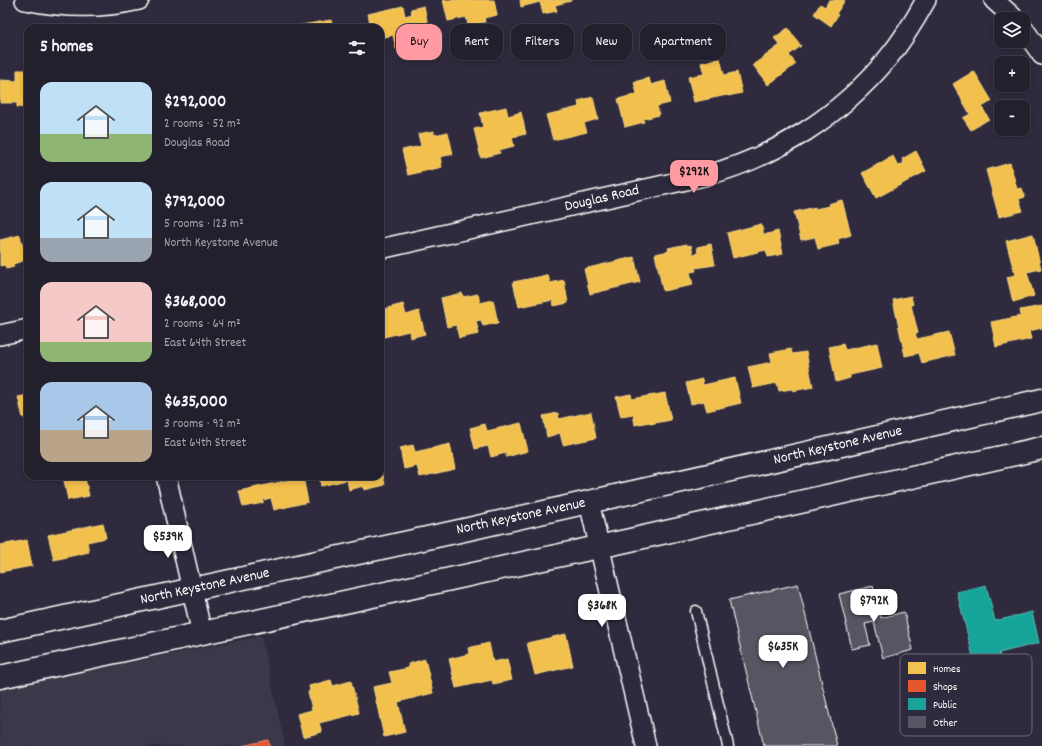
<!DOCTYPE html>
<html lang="en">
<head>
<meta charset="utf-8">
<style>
  body { margin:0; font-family:Dekko,sans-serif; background:#2f2d3a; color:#f1f3f6; height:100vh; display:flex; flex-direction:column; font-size:15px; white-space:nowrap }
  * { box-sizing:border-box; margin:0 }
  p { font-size:13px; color:#a3a3aa }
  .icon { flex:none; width:22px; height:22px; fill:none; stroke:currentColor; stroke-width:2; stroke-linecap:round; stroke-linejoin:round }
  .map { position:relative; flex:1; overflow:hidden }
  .sheet { position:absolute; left:24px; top:24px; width:360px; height:456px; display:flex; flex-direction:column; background:#23202e; border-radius:12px; box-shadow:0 2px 6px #0003,0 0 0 1px #403e4a }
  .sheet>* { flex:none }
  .hud { position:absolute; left:396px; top:24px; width:380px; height:36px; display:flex; gap:8px }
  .tools { position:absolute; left:994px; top:12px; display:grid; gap:8px }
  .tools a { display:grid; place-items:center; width:36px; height:36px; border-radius:8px; background:#23202e; box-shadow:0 2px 6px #0003,0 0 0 1px #403e4a; font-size:20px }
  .price { position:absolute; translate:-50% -34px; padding:0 9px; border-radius:8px; background:#fff; color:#222; font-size:13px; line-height:26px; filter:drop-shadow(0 1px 2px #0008) }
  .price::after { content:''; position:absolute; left:50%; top:24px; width:12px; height:9px; margin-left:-6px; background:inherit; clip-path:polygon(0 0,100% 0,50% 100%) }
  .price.on { background:#ff9aa2; color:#111 }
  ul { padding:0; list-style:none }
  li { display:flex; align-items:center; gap:12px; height:100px; padding:0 16px }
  li span { display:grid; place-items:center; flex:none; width:112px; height:80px; border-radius:12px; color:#555 }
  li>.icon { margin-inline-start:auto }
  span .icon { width:48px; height:48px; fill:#fffc; stroke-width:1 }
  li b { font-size:17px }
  h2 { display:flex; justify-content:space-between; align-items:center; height:48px; padding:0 16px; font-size:17px }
  .tag { padding:0 14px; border-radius:12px; background:#23202e; box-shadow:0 2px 6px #0003,0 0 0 1px #403e4a; font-size:14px; line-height:36px }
  .tag.on { background:#ff9aa2; color:#111 }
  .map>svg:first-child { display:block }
</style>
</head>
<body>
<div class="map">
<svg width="1042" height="746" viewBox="0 0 1042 746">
  <rect width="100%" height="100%" fill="#2f2a3d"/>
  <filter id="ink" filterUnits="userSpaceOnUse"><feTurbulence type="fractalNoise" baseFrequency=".025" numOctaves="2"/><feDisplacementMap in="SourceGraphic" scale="8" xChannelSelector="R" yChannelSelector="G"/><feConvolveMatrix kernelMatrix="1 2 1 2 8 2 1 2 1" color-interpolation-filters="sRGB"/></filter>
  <g filter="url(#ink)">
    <path fill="#3c3749" d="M 261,636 L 285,746 L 0,746 L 0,688 Z"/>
    <path fill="#f2c14e" stroke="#f6d483" d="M 443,0 L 494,0 L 497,15 L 484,18 L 485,22 L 468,25 L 466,17 L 448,21 Z
      M 520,0 L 571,0 L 571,1 L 555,5 L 557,11 L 543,14 L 540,2 L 521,7 Z
      M 829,0 L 845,0 L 836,14 L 838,15 L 831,26 L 814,14 L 820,4 L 825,7 Z
      M 403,6 L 405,16 L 412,14 L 411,9 L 424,6 L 428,25 L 416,28 L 420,44 L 396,49 L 393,35 L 380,38 L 380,28 L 371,28 L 368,14 Z
      M 331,20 L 333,28 L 296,28 L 296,26 Z
      M 788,28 L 801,46 L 789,55 L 796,64 L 768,85 L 753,65 L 780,45 L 774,38 Z
      M 720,58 L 724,75 L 737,72 L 742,93 L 728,96 L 727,95 L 694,102 L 688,77 L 704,74 L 701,63 Z
      M 17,70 L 28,70 L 28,108 L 17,107 L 17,103 L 0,103 L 0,80 L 17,81 Z
      M 974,71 L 992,101 L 982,107 L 989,119 L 971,130 L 963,118 L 970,114 L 953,84 Z
      M 649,78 L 651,85 L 665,81 L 670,103 L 657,106 L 659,115 L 643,119 L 644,122 L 625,127 L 618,99 L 637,94 L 634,82 Z
      M 593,97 L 598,119 L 584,123 L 587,132 L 553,140 L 546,115 L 579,107 L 578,101 Z
      M 506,107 L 508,116 L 521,112 L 526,134 L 512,137 L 514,146 L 499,150 L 500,153 L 481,158 L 474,129 L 483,127 L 480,113 Z
      M 434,131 L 434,135 L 448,132 L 453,154 L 440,157 L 442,167 L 408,175 L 402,150 L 421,146 L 418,134 Z
      M 916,151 L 926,171 L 876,198 L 862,173 L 893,156 L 898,166 L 904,163 L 902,159 Z
      M 1010,163 L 1017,189 L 1022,188 L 1025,197 L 1019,199 L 1023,211 L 999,217 L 986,170 Z
      M 842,200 L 851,235 L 838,239 L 839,244 L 818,249 L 815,237 L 801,240 L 794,212 L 815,207 L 815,209 L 829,206 L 828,204 Z
      M 761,224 L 764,235 L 778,231 L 783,254 L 768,257 L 766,250 L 733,258 L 727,233 Z
      M 1033,234 L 1041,269 L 1027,272 L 1034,296 L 1013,302 L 1007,277 L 1015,275 L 1006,241 Z
      M 20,235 L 26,260 L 13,264 L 14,267 L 6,269 L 5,265 L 0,266 L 0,240 Z
      M 687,244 L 687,246 L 691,245 L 693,254 L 698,253 L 697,247 L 711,244 L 715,265 L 695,268 L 696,271 L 690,272 L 693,285 L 663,291 L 655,254 L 669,251 L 668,248 Z
      M 634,257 L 640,282 L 590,294 L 584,269 Z
      M 548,275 L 550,283 L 564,280 L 568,303 L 554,306 L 553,300 L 519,307 L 513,282 Z
      M 462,293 L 463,297 L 478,294 L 480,303 L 493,300 L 498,323 L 483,326 L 481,320 L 476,321 L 479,334 L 459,338 L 456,325 L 447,327 L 441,298 Z
      M 911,296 L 913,305 L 911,305 L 918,333 L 915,333 L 917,339 L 949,332 L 955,355 L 922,363 L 919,353 L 905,356 L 893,300 Z
      M 403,304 L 406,315 L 419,311 L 425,334 L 410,338 L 409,331 L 380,338 L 380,310 Z
      M 1042,306 L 1042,328 L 1029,331 L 1031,339 L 996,347 L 991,322 L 1021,316 L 1020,310 Z
      M 877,343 L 882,368 L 850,375 L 850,378 L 836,382 L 829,347 L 843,344 L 845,350 Z
      M 791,349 L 792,354 L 806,352 L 813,387 L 793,391 L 792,389 L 779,391 L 777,383 L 753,388 L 748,367 L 772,362 L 770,353 Z
      M 735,378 L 741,403 L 707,411 L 704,401 L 691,404 L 686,383 L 702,379 L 703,385 Z
      M 665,393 L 671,420 L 650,424 L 650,422 L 635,425 L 633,414 L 621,417 L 616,397 L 631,394 L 632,399 Z
      M 28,395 L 28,417 L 23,418 L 18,397 Z
      M 591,412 L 596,438 L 563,445 L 560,433 L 547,437 L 543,416 L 558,413 L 559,419 Z
      M 521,423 L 528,451 L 506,457 L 506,453 L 491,457 L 488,446 L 475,449 L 470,428 L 485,424 L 487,431 Z
      M 450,444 L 455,469 L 420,477 L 417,466 L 404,469 L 400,448 L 413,445 L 415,452 Z
      M 380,462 L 385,485 L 364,490 L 363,486 L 349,490 L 347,480 L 321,486 L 319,476 L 380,476 Z
      M 68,476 L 94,476 L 85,478 L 89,496 L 68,500 L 64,481 L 69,480 Z
      M 303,477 L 308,502 L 274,510 L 271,498 L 263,500 L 263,503 L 243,507 L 239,491 Z
      M 103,523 L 106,538 L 87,542 L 89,552 L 54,560 L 48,535 Z
      M 27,540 L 32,566 L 0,572 L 0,545 Z
      M 566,634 L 573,666 L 535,675 L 527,643 Z
      M 489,643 L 493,662 L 507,659 L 512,680 L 493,684 L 492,680 L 456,688 L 449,659 L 469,654 L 468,648 Z
      M 425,659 L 433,693 L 398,702 L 405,732 L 384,737 L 373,687 L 392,683 L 389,672 L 409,668 L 408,664 Z
      M 331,680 L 333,686 L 351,681 L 359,713 L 319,723 L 322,732 L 303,737 L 297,714 L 312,710 L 308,692 L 310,691 L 309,686 Z"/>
    <path fill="#e4572e" stroke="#ec896d" d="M 268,740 L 270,746 L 242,746 Z"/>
    <path fill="#17a398" stroke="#5dbfb7" d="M 986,585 L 995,621 L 1032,612 L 1039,643 L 999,653 L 1008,691 L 983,697 L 957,592 Z"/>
    <path fill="#595564" stroke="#fff" d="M 798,584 L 837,746 L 764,746 L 729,600 Z
      M 873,586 L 881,618 L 904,612 L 913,650 L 883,658 L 874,622 L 865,624 L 870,645 L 852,649 L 839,594 Z"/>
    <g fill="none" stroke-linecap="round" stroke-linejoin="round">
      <g stroke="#fff" stroke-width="13">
        <path id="service" d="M 696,611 L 728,746"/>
      </g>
      <g stroke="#fff" stroke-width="22">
        <path id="minor" d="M 25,0 C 63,8 101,9 139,0
          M 994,0 L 1015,19
          M 1023,28 L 1042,55
          M 380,249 L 704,176 C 776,157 840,116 888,58 C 902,41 915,20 926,0
          M 0,335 L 28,329
          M 166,476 L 202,634
          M 589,502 L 646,746"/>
      </g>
      <g stroke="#fff" stroke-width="25">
        <path id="primary" d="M 0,631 L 464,530 L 1042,400
          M 0,677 C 348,603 695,526 1042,448"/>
      </g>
      <use href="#service" stroke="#2f2a3d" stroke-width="10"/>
      <use href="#minor" stroke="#2f2a3d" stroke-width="19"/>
      <use href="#primary" stroke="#2f2a3d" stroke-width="22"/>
    </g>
  </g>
  <g text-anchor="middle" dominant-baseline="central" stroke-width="4" stroke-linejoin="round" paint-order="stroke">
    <g font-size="15" fill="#fff" stroke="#2f2a3d">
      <text transform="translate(602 199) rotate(-13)">Douglas Road</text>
      <text transform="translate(838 446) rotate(-13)">North Keystone Avenue</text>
      <text transform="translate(521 517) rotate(-12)">North Keystone Avenue</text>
      <text transform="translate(205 587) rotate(-12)">North Keystone Avenue</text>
    </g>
  </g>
  <rect x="900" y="654" width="132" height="82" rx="6" fill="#2f2a3d" stroke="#6d6a77" stroke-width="1"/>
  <rect x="908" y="662" width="18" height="12" fill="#f2c14e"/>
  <rect x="908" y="680" width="18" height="12" fill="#e4572e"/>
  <rect x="908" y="698" width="18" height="12" fill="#17a398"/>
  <rect x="908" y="716" width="18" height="12" fill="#595564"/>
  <g font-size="11" fill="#fff">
    <text x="933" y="672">Homes</text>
    <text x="933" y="690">Shops</text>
    <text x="933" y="708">Public</text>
    <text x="933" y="726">Other</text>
  </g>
</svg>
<div class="tools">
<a><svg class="icon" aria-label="layers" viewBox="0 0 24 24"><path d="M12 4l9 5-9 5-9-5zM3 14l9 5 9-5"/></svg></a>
<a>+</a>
<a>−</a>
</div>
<b class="price on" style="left:694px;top:194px">$292K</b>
<b class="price" style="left:168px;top:559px">$539K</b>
<b class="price" style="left:874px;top:623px">$792K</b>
<b class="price" style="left:602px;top:628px">$368K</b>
<b class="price" style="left:783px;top:669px">$635K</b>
<div class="hud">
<a class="tag on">Buy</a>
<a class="tag">Rent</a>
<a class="tag">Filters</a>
<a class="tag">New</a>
<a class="tag">Apartment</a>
</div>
<section class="sheet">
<h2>5 homes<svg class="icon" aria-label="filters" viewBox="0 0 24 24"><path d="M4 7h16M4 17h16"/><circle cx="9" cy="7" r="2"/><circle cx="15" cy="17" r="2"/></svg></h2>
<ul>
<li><span style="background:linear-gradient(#bfe0f5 65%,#8fb573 0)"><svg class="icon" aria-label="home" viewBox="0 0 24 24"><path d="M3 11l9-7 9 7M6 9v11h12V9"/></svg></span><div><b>$292,000</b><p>2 rooms · 52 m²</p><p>Douglas Road</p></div></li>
<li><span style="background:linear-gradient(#bfe0f5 70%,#9aa5b1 0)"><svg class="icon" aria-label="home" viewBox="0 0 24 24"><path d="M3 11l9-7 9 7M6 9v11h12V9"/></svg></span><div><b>$792,000</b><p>5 rooms · 123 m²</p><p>North Keystone Avenue</p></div></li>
<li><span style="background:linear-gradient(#f6c9c9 75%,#8fb573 0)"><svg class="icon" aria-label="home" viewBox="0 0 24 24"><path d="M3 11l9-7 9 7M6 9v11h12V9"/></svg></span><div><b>$368,000</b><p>2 rooms · 64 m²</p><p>East 64th Street</p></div></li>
<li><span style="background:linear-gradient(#a9c7e8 60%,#b9a48a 0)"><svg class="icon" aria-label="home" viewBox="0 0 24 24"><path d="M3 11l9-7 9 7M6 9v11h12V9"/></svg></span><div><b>$635,000</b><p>3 rooms · 92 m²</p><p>East 64th Street</p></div></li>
</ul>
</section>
</div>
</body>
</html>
